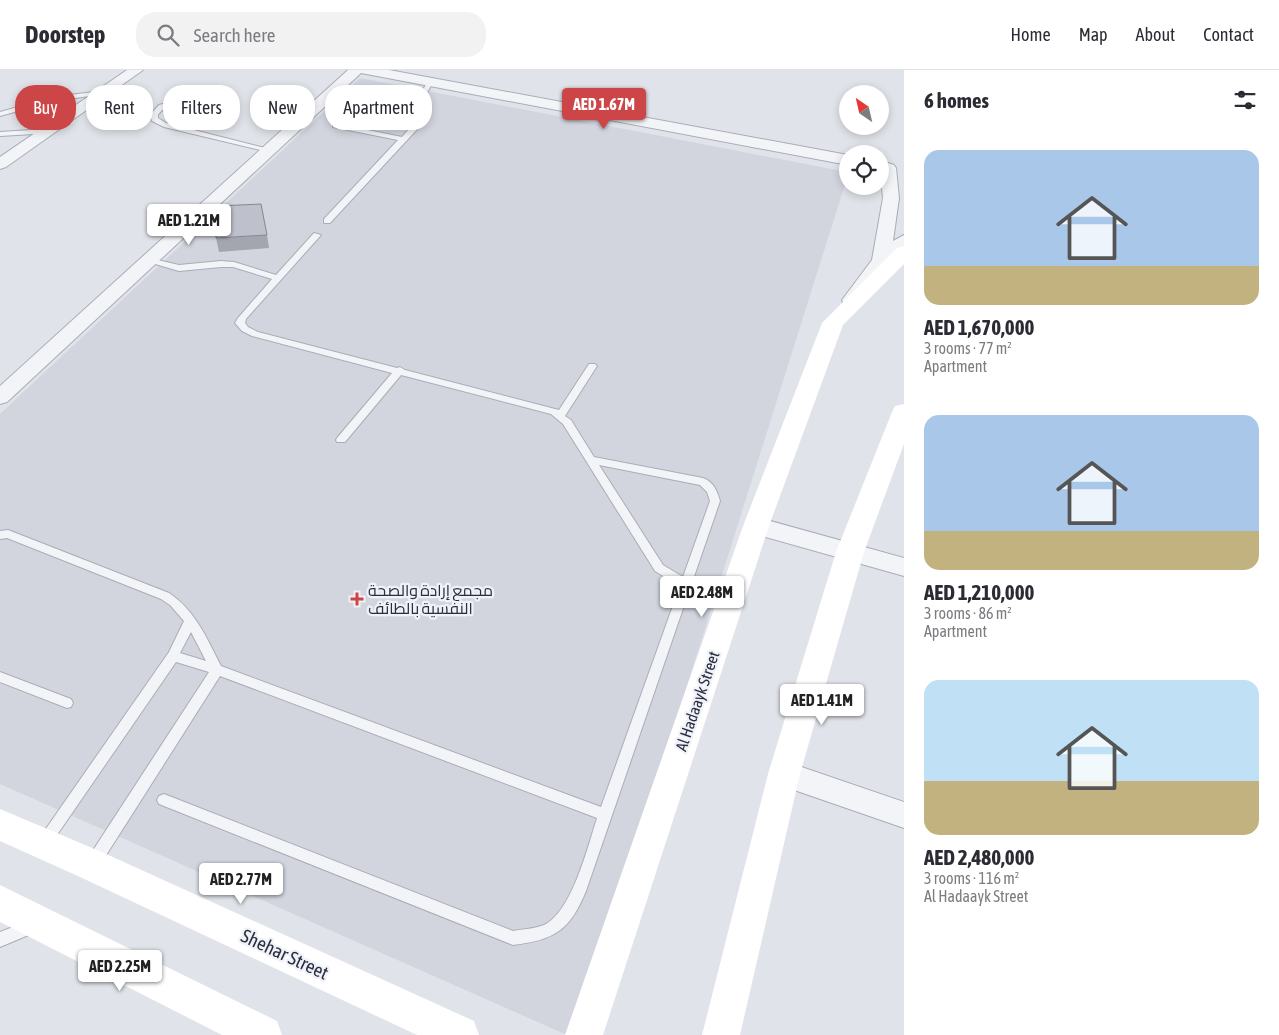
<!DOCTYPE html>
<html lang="en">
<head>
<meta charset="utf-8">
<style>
  body { margin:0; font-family:"Asap Condensed",Cairo,sans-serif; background:#f2f2f3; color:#2b2b33; height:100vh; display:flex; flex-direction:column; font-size:19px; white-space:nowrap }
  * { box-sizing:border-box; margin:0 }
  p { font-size:16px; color:#7c7c81 }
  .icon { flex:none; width:28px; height:28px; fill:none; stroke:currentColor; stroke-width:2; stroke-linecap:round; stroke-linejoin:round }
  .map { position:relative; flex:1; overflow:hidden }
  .details { display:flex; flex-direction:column; background:#fff; width:375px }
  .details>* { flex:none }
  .top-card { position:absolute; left:15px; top:15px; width:475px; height:45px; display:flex; gap:10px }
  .needle { width:32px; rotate:326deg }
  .buttons { position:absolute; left:839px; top:15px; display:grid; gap:10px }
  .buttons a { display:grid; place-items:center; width:50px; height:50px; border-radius:50%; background:#fff; box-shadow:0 2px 8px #0003; font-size:25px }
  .price { position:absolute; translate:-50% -42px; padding:0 11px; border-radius:5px; background:#fff; color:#222; font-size:16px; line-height:32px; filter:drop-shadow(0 1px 2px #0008) }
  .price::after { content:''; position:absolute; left:50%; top:30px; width:15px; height:11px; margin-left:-8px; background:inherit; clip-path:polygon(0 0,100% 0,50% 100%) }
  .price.active { background:#cd4647; color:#fff }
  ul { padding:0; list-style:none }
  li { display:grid; align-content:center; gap:10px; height:265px; padding:0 20px }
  li span { display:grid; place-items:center; height:155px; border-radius:15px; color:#555 }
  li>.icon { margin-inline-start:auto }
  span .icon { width:90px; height:90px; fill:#fffc; stroke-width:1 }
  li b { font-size:21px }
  h2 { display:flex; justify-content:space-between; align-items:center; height:60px; padding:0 20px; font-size:21px }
  .tag { padding:0 18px; border-radius:20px; background:#fff; box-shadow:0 2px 8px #0003; font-size:18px; line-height:45px }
  .tag.active { background:#cd4647; color:#fff }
  header { display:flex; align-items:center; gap:30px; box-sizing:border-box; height:70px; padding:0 25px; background:#fff; border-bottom:1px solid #e1e1e2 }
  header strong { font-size:24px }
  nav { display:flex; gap:28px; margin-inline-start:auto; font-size:18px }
  .search { width:350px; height:45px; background:#f2f2f3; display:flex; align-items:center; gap:12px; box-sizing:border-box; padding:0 18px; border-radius:20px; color:#7c7c81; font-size:19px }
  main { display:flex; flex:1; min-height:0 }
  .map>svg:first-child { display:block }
</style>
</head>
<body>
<header>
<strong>Doorstep</strong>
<div class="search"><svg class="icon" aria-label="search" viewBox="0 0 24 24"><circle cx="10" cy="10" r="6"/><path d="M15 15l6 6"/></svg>Search here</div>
<nav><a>Home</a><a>Map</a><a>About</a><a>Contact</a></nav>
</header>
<main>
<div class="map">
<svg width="904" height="965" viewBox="0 0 904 965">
  <rect width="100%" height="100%" fill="#e0e3e9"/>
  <path fill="#d2d5de" d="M 360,8 L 847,102 L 847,108 L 577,965 L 567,965 L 0,714 L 0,344 Z"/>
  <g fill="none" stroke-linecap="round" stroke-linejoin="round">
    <g stroke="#a9adb7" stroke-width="2">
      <path id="lane" d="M 428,11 L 433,12 L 423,30 L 426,45 L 422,54 L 330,153 L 324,153 L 324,149 L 398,70 L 333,57 L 333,53 L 402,67 L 416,51 L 418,45 L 417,30 Z
        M 102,21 L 105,23 L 104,24 L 54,31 L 0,46 L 0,42 L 53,27 Z
        M 174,31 L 193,36 C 181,43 171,27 158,45 L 158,48 L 166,53 L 273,80 L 269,82 L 164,57 L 152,51 L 150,45 L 159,35 Z
        M 47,59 L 51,61 L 50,63 L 0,66 L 0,62 Z
        M 314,163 L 321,165 L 246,249 L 245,253 L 248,257 L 258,262 L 397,298 L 400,297 L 405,300 L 559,340 L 589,294 L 595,294 L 597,296 L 565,346 L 571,350 L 594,387 L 703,408 C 714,412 717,421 720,431 L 586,821 C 570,860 555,870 513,875 L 159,734 L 157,730 L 159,726 L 164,724 L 513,861 C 523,859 534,859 544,855 C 572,842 588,776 597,748 L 220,606 L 98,798 L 93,800 L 88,798 L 86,793 L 88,788 L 209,602 L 176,592 L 48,778 L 43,780 L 38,778 L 36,773 L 169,582 L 184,551 L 170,535 L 161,529 L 7,468 L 0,469 L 0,461 L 8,460 L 169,523 C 196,541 207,569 221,596 L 601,737 L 680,516 L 655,501 L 563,354 L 551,344 L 401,305 L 345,372 L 337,372 L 336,370 L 337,368 L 392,303 L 252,266 L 242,261 L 235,253 L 238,248 L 272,209 L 233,197 L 221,197 L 179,201 L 145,191 L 149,188 L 179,195 L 221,191 L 234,192 L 276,205 ZM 599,395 L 700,415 L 707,422 L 710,431 L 683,507 L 663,495 ZM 191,562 L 206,591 L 180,583 Z
        M 0,602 L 71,629 L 73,633 L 71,637 L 67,638 L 0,612 Z
        M 33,849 L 38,851 L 40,856 L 38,861 L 0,877 L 0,862 Z"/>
    </g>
    <g stroke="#a9adb7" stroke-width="2">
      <path id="street" d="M 127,0 L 143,0 L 6,97 L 0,99 L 0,87 Z
        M 348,0 L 389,0 L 848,85 L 848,95 L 361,3 L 7,332 L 0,334 L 0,316 Z
        M 888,93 L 894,95 L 896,98 L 899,128 L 893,171 L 904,165 L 904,179 L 887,194 L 858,234 L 851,236 L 844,234 L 842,230 L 872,190 L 883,128 L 880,98 L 882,95 Z
        M 756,447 L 904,488 L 904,506 L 748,462 L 744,456 L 748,450 Z
        M 784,691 L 904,732 L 904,758 L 774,713 L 770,704 L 774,695 Z"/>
    </g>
    <use href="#lane" fill="#f3f4f7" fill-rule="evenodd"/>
    <use href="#street" fill="#f3f4f7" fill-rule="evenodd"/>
    <path fill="#fff" fill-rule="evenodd" d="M 904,176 L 904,194 L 843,255 L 769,456 L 603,965 L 565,965 L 743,456 L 822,253 L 897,178 Z
      M 904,334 L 904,374 L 864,482 L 800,704 L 740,965 L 702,965 L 768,704 L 836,482 L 892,342 L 895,336 Z
      M 0,739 L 104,783 L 474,951 L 479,965 L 417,965 L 80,807 L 0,771 Z
      M 0,815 L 277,951 L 282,965 L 222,965 L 0,852 Z"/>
  </g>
  <path fill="#a3a6af" d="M 267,165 L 269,178 L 219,182 L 216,168 Z"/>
  <path fill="#bec1cc" stroke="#85878f" d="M 261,134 L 267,165 L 216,168 L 218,136 Z"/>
  <path fill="#cd4647" stroke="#f0f2f7" stroke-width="2" d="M354.5 521.5h5v5h5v5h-5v5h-5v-5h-5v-5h5z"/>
  <g text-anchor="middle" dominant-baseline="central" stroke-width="4.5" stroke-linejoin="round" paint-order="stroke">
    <g font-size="16" fill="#292e41" stroke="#f0f2f7" text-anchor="start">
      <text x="368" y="520">مجمع إرادة والصحة<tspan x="368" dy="18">النفسية بالطائف</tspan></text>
    </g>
    <g font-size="16" fill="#292e41" stroke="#f0f2f7">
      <text transform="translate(697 631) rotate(-71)">Al Hadaayk Street</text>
    </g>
    <g font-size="19" fill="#292e41" stroke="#f0f2f7">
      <text transform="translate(285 884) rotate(25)">Shehar Street</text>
    </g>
  </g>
</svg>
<div class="buttons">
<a><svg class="needle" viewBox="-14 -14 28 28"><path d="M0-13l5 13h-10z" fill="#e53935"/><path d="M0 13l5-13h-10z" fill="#7c7c81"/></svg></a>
<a><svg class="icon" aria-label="locate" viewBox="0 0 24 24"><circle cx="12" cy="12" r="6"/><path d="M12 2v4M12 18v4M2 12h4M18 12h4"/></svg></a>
</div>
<b class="price active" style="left:604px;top:60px">AED 1.67M</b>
<b class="price" style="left:189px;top:176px">AED 1.21M</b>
<b class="price" style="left:702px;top:548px">AED 2.48M</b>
<b class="price" style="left:822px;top:656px">AED 1.41M</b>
<b class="price" style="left:241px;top:835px">AED 2.77M</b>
<b class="price" style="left:120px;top:922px">AED 2.25M</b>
<div class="top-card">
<a class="tag active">Buy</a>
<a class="tag">Rent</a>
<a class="tag">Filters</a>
<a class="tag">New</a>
<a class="tag">Apartment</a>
</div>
</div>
<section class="details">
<h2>6 homes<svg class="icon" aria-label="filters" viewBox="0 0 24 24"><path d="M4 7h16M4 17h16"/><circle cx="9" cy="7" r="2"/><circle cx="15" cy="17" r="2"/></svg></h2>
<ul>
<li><span style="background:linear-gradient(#a9c7e8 75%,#c2b280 0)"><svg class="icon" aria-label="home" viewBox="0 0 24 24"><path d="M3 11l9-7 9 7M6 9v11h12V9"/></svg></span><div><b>AED 1,670,000</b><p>3 rooms · 77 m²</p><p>Apartment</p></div></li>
<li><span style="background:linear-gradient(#a9c7e8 75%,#c2b280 0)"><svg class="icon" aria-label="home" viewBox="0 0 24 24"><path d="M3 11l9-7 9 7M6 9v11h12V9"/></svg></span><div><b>AED 1,210,000</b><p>3 rooms · 86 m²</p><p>Apartment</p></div></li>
<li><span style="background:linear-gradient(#bfe0f5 65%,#c2b280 0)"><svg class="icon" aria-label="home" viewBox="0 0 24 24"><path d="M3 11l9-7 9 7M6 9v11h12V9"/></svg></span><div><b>AED 2,480,000</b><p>3 rooms · 116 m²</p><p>Al Hadaayk Street</p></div></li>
</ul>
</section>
</main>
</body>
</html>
